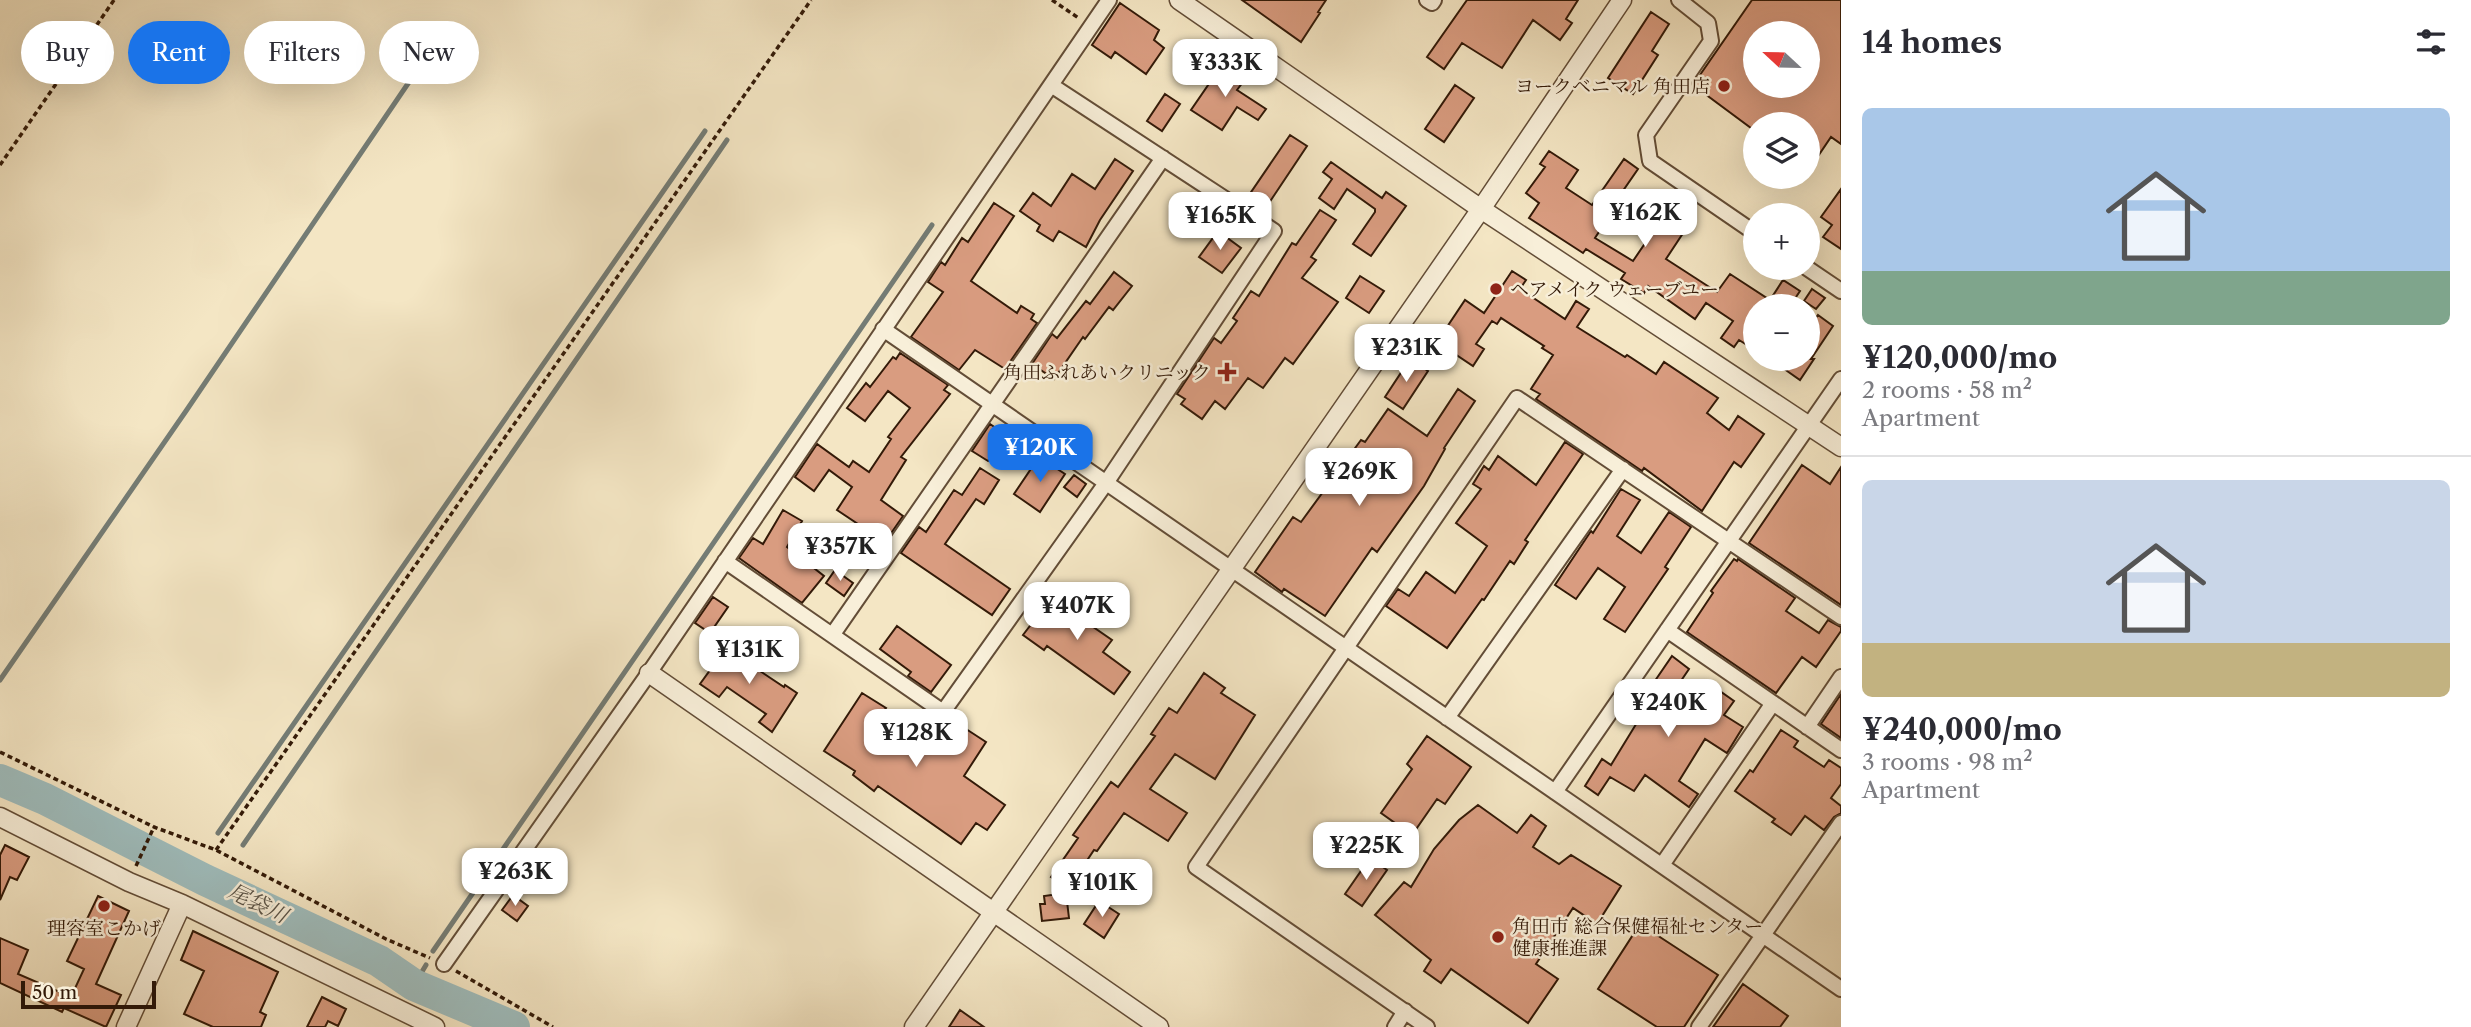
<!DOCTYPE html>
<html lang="en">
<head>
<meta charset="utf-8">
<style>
  body { margin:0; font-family:"Libre Caslon Text","Noto Serif JP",serif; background:#f2f2f3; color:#2b2b33; height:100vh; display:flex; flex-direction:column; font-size:26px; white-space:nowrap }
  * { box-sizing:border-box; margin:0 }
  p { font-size:23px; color:#7c7c81 }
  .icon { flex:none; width:38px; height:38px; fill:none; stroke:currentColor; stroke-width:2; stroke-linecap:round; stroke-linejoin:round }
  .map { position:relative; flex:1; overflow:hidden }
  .side { display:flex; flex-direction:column; background:#fff; width:630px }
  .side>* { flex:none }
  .guide { position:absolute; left:21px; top:21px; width:665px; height:63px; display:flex; gap:14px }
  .needle { width:46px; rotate:292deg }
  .buttons { position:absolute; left:1743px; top:21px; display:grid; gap:14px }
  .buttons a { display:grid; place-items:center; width:77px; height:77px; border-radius:50%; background:#fff; box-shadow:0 7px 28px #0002; font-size:35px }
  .scale { position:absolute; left:21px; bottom:18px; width:135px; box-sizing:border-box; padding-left:7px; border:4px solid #331a08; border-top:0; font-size:19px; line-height:24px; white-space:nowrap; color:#331a08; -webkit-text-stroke:5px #f8efd9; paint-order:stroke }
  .price { position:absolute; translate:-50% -60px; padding:0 16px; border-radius:14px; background:#fff; color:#222; font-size:23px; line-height:46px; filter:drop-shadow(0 2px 4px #0008) }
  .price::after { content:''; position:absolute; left:50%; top:42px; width:21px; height:16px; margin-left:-10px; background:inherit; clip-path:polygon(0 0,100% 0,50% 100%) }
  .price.selected { background:#1a73e8; color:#fff }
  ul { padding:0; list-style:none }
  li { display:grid; align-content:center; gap:14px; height:371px; padding:0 21px }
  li+li { border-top:2px solid #e1e1e2 }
  li span { display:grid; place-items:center; height:217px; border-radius:10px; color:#555 }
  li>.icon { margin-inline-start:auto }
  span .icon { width:126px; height:126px; fill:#fffc; stroke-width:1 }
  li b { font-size:30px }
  h2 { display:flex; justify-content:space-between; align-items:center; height:84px; padding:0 21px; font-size:30px }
  .tag { padding:0 24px; border-radius:32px; background:#fff; box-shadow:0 7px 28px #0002; font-size:24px; line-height:63px }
  .tag.selected { background:#1a73e8; color:#fff }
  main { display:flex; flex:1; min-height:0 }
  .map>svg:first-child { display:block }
</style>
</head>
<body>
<main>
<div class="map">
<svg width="1841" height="1027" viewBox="0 0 1841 1027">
  <rect width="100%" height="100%" fill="#f4e6c4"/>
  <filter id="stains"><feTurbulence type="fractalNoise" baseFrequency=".00286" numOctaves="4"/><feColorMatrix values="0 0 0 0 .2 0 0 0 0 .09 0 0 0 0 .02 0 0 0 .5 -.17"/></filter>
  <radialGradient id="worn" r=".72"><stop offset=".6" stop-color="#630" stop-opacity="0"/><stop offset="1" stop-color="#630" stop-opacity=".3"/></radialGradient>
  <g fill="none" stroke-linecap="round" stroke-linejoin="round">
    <path stroke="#747c75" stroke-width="5" d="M 0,680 L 186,411 L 447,26
      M 218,833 L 705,131
      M 243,845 L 727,140
      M 433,951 L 932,225
      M 414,985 L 426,965"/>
    <path stroke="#9fbdbd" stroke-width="32" d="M 0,780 L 45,799 L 205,880 L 379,961 L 414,985 L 514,1027"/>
  </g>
  <path fill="#d99c80" stroke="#331a08" stroke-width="2" fill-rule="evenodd" d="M 1242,0 L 1326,0 L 1318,12 L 1320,13 L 1301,42 Z
    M 1467,0 L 1578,0 L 1566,19 L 1572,23 L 1560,40 L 1533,20 L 1502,68 L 1462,43 L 1444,69 L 1427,57 Z
    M 1752,0 L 1841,0 L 1841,144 L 1831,137 L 1808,171 L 1808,124 L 1755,124 L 1755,131 L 1693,85 ZM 1755,33 L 1808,33 L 1808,86 L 1755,86 Z
    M 1120,3 L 1159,30 L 1154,40 L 1164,48 L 1146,74 L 1115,52 L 1111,58 L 1092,45 Z
    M 1651,12 L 1669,24 L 1652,51 L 1658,55 L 1633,94 L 1608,78 Z
    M 1224,62 L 1246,78 L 1237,90 L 1266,109 L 1258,120 L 1237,107 L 1222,130 L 1191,110 Z
    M 1455,85 L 1474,98 L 1444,142 L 1425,129 Z
    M 1165,94 L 1180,104 L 1162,131 L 1147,121 Z
    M 1290,135 L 1307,146 L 1263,212 L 1245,201 Z
    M 1549,151 L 1578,170 L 1566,188 L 1592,205 L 1624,159 L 1638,169 L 1616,201 L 1618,203 L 1595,238 L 1633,261 L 1652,233 L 1637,224 L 1645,211 L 1660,221 L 1674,201 L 1695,215 L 1666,259 L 1717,292 L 1730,274 L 1770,300 L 1783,280 L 1800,291 L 1790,306 L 1755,306 L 1755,350 L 1739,340 L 1734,347 L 1721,338 L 1733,321 L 1706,303 L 1695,319 L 1648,286 L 1644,293 L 1621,279 L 1625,273 L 1586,249 L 1583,253 L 1529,218 L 1539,203 L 1526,193 L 1545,167 L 1540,164 Z
    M 1115,159 L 1133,171 L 1100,220 L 1086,247 L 1059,231 L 1053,241 L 1037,231 L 1040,225 L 1020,211 L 1033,193 L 1051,206 L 1072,174 L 1095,189 Z
    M 1331,162 L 1382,198 L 1386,192 L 1406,206 L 1371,256 L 1353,244 L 1375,212 L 1375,209 L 1347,189 L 1334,209 L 1319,198 L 1332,179 L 1323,172 Z
    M 1841,189 L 1841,249 L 1823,237 L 1832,225 L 1821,217 Z
    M 994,203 L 1014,216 L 971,281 L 1017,313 L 1021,306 L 1034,314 L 1031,319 L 1037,323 L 1005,369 L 975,350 L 959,370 L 911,337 L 943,292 L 928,282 L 941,262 L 945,265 L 962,238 L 968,242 Z
    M 1320,210 L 1336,220 L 1311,257 L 1316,260 L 1302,278 L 1338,302 L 1293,364 L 1285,358 L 1263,388 L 1248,378 L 1225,409 L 1215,401 L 1202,419 L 1181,404 L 1185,399 L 1177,394 L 1214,338 L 1221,343 L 1237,321 L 1233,318 L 1251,291 L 1259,296 L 1292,243 L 1296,245 Z
    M 1218,231 L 1241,248 L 1222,273 L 1199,257 Z
    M 1512,271 L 1526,280 L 1520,289 L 1565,319 L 1576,301 L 1589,309 L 1577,327 L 1625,357 L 1627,355 L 1656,374 L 1664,362 L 1718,398 L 1707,413 L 1729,430 L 1738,416 L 1764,434 L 1741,467 L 1734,462 L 1702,511 L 1644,468 L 1642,471 L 1536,399 L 1540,394 L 1531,389 L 1553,355 L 1542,348 L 1544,346 L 1501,318 L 1497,324 L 1492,321 L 1476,344 L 1484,349 L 1473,366 L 1437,342 L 1465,300 L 1484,313 Z
    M 1114,272 L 1132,286 L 1113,310 L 1109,307 L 1085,339 L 1083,337 L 1054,379 L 1032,364 L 1052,334 L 1057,338 L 1086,301 L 1090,304 Z
    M 1360,276 L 1384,291 L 1369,313 L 1346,298 Z
    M 1812,289 L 1825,298 L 1816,309 L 1804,301 Z
    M 1818,315 L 1833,326 L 1811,359 L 1814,359 L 1800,380 L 1770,359 L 1808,359 L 1808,329 Z
    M 900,353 L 948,385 L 944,390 L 950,394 L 901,457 L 906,460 L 881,500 L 903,516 L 885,542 L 837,510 L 852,487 L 829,470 L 814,491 L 795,477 L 817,444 L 849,467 L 853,461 L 869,472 L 891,439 L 888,437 L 910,408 L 888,391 L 865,421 L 847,408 L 866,383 L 870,387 L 893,357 L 896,359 Z
    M 1410,359 L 1428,371 L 1403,409 L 1385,397 Z
    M 1458,389 L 1475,401 L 1444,448 L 1445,449 L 1424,486 L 1377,552 L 1372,548 L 1325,616 L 1284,589 L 1282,592 L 1255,572 L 1293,517 L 1301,522 L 1361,440 L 1365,442 L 1388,409 L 1427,436 Z
    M 990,424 L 1006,435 L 988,461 L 972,451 Z
    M 1565,442 L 1583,454 L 1525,540 L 1528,542 L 1514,564 L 1510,561 L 1484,600 L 1482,599 L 1447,648 L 1386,606 L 1398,589 L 1409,596 L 1426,572 L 1455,593 L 1487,546 L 1456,523 L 1481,489 L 1473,484 L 1484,466 L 1489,470 L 1498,456 L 1536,485 Z
    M 1039,457 L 1065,474 L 1040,512 L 1014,494 Z
    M 1802,465 L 1830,484 L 1841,467 L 1841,605 L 1749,543 Z
    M 980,468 L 999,480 L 984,504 L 976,499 L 945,544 L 1010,589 L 992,615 L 901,553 L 919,527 L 926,532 L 954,490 L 962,495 Z
    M 1074,475 L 1086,484 L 1077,497 L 1064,487 Z
    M 1621,489 L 1640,500 L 1617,536 L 1641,553 L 1669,512 L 1691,527 L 1665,567 L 1668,569 L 1625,632 L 1604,619 L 1625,587 L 1598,568 L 1576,599 L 1555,585 L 1591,531 L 1593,533 Z
    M 783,510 L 802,521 L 787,547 L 824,576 L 802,603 L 739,558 L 753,538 L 763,544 Z
    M 1734,559 L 1737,561 L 1738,559 L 1795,598 L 1786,611 L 1819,633 L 1828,620 L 1841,627 L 1841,631 L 1816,667 L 1802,657 L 1776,693 L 1687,632 L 1713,593 L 1711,591 Z
    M 835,570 L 853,583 L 844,596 L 826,583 Z
    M 1064,589 L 1082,601 L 1073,613 L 1112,640 L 1103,652 L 1130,672 L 1114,694 L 1047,646 L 1044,650 L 1023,635 L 1039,614 L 1045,618 Z
    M 713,597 L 728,607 L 710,633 L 695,623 Z
    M 897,626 L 951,665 L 931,692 L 908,676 L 911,672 L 880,649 Z
    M 729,644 L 748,658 L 745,661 L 784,687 L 785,685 L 797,693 L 772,732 L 759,722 L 766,714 L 727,687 L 719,697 L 700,684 Z
    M 1672,656 L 1689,669 L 1666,703 L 1691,720 L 1714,687 L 1734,701 L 1724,715 L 1743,727 L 1727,753 L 1705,739 L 1679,781 L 1698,794 L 1689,807 L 1645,775 L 1634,791 L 1610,777 L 1598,795 L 1585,786 L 1602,759 L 1611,765 L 1638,721 L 1636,720 L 1656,691 L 1650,688 Z
    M 1204,673 L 1225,688 L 1221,693 L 1255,715 L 1215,779 L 1175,754 L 1150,789 L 1187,813 L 1168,841 L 1124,813 L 1097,851 L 1094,850 L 1068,889 L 1051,877 L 1078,838 L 1073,835 L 1111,782 L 1118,787 L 1155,736 L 1151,734 L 1169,708 L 1177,713 Z
    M 862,693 L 886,708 L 883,712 L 934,749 L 948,728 L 958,734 L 963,727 L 986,742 L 964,776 L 1005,805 L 987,830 L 976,823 L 961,844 L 878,786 L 874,791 L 853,775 L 855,771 L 824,751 Z
    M 1841,694 L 1841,738 L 1821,724 Z
    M 1781,730 L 1798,741 L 1794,747 L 1824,767 L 1829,760 L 1841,768 L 1841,784 L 1831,798 L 1841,806 L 1841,813 L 1834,817 L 1824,830 L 1805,816 L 1791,835 L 1772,822 L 1775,819 L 1735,791 L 1750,770 L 1753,772 Z
    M 1427,736 L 1471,767 L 1445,804 L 1437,799 L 1412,835 L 1381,813 L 1412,769 L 1407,764 Z
    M 1478,805 L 1517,833 L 1531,815 L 1546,826 L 1533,847 L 1559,864 L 1571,855 L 1621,886 L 1597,924 L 1573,908 L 1536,964 L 1558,979 L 1528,1023 L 1451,969 L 1441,983 L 1424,971 L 1431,960 L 1375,915 L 1404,882 L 1411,887 L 1434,849 L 1459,820 Z
    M 5,845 L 29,857 L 17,880 L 10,877 L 0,900 L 0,855 Z
    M 1370,858 L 1387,870 L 1362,906 L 1345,894 Z
    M 1066,893 L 1069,918 L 1042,921 L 1040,904 L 1045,904 L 1044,896 Z
    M 513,895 L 528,906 L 517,921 L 502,910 Z
    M 98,896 L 129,911 L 96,984 L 121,995 L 106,1027 L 64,1008 L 62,1012 L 0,983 L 0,938 L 28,950 L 18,974 L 71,997 L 84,969 L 67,961 Z
    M 1099,901 L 1119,914 L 1104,938 L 1084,924 Z
    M 1640,924 L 1718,975 L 1684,1027 L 1657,1027 L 1598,989 Z
    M 193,931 L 278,972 L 260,1012 L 266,1015 L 261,1027 L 213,1027 L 184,1014 L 204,971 L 181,960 Z
    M 1743,984 L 1788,1016 L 1780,1027 L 1713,1027 Z
    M 322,997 L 346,1009 L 338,1026 L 328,1021 L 325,1027 L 307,1027 Z
    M 960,1010 L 984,1027 L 949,1027 Z"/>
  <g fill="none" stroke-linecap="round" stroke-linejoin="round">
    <g stroke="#634d37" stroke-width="18">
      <path id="minor" d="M 1427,0 L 1432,3 L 1434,0
        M 1679,0 L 1708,23 L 1711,41 L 1646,135 L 1650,161 L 1755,233
        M 1807,268 L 1841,291
        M 883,329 L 1841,989
        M 725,561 L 943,712 L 1106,483 L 1274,231 L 1051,85
        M 1667,630 L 1841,750
        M 833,634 L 1163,158
        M 1447,718 L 1623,469
        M 1807,727 L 1841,677
        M 1555,792 L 1841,379
        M 1662,865 L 1773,703
        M 444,964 L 649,673 L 1109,0
        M 1395,1027 L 1405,1011
        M 1427,1027 L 1196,867 L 1517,398 L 1841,617
        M 1699,1027 L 1841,823"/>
    </g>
    <g stroke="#634d37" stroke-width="21">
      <path id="tertiary" d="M 1179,0 L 1481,209 L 1841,447
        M 649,673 L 1159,1027
        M 0,817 L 129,882 L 182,904 L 435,1027
        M 126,1027 L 182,904
        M 914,1027 L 1481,209 L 1622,0"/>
    </g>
    <path stroke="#331a08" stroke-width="3.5" stroke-dasharray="5 3.5" stroke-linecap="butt" d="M 1052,0 L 1080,19
      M 0,165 L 114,0
      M 0,752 L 154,827 L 216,850 L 386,939 L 430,958
      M 216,850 L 811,0
      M 136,866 L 154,827
      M 456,971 L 553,1027"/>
    <use href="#minor" stroke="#f8efd9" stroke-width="14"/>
    <use href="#tertiary" stroke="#f8efd9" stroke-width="18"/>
  </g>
  <g fill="#8f2418" stroke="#f8efd9" stroke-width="2.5">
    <circle cx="1724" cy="86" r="7"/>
    <circle cx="1496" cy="289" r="7"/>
    <path d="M1223.5 361.5h7v7h7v7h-7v7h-7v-7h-7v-7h7z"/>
    <circle cx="104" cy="906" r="7"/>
    <circle cx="1498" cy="937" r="7"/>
  </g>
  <g text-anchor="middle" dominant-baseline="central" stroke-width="5" stroke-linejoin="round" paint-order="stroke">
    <g font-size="19" fill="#331a08" stroke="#f8efd9" text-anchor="end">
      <text x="1710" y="86">ヨークベニマル 角田店</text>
      <text x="1510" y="289" text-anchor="start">ヘアメイク ウェーブユー</text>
      <text x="1211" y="372">角田ふれあいクリニック</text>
      <text x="1512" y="926" text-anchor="start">角田市 総合保健福祉センター<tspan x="1512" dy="22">健康推進課</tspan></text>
      <text x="104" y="928" text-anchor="middle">理容室こかげ</text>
    </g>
    <g font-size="21" font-style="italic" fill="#595347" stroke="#f8efd9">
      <text transform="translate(258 903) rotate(26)">尾袋川</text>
    </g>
  </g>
  <rect width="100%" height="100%" filter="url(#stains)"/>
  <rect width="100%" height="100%" fill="url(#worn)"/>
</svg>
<div class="buttons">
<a><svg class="needle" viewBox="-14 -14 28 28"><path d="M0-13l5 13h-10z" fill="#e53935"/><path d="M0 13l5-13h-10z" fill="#7c7c81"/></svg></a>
<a><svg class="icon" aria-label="layers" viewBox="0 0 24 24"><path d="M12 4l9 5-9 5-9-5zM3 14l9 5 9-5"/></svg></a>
<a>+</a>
<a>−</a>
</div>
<div class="scale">50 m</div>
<b class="price" style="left:1225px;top:99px">¥333K</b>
<b class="price" style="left:1645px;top:249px">¥162K</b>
<b class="price" style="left:1220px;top:252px">¥165K</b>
<b class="price" style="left:1406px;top:384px">¥231K</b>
<b class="price selected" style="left:1040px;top:484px">¥120K</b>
<b class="price" style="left:1359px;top:508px">¥269K</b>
<b class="price" style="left:840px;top:583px">¥357K</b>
<b class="price" style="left:1077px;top:642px">¥407K</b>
<b class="price" style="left:749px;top:686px">¥131K</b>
<b class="price" style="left:1668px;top:739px">¥240K</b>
<b class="price" style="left:916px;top:769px">¥128K</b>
<b class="price" style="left:1366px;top:882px">¥225K</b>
<b class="price" style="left:515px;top:908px">¥263K</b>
<b class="price" style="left:1102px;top:919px">¥101K</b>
<div class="guide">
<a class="tag">Buy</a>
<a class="tag selected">Rent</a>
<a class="tag">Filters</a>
<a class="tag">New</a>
</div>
</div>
<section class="side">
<h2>14 homes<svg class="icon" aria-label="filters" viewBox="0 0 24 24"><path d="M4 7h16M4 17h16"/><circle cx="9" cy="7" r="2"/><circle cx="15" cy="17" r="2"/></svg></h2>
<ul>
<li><span style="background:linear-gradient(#a9c7e8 75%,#7fa58c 0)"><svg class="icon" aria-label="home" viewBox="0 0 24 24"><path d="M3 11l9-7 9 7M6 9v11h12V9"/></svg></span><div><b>¥120,000/mo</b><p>2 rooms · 58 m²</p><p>Apartment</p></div></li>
<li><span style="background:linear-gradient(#c9d6e8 75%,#c2b280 0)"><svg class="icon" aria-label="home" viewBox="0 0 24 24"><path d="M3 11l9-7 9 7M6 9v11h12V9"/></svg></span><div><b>¥240,000/mo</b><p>3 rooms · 98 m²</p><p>Apartment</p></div></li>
</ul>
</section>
</main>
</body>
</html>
